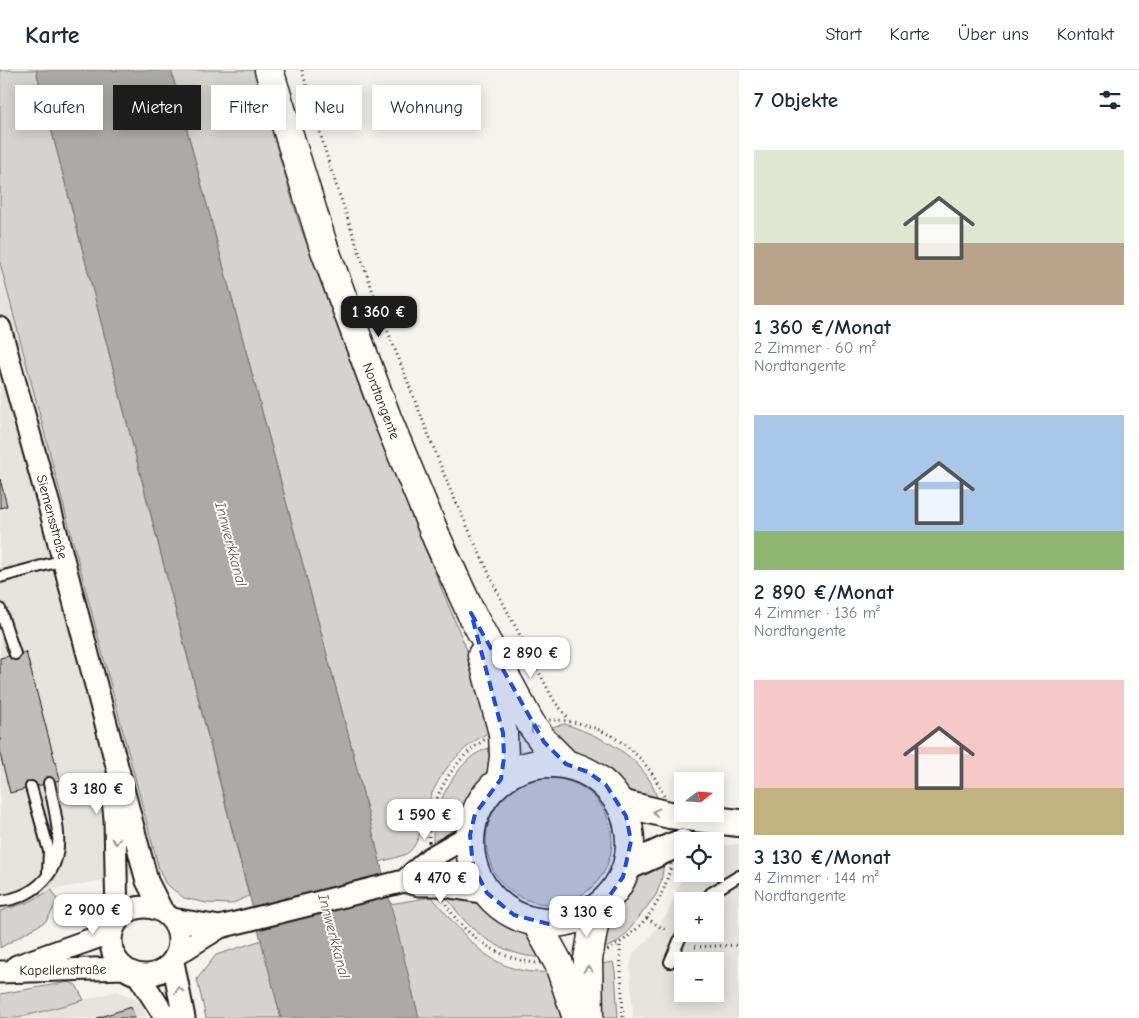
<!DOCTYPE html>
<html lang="de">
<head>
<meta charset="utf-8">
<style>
  body { margin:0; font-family:"Comic Neue",sans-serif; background:#f6f6f7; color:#1f2937; height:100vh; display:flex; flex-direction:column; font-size:19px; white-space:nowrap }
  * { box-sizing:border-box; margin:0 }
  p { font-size:16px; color:#747a83 }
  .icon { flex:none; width:28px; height:28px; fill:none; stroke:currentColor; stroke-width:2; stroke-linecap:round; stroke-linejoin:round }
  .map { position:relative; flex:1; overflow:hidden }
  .panel { display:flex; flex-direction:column; background:#fff; width:400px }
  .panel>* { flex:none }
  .banner { position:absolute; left:15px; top:15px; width:475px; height:45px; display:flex; gap:10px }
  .needle { width:32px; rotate:73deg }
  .tools { position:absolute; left:674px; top:702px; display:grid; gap:10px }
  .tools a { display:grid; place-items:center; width:50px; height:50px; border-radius:0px; background:#fff; box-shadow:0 2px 12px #0003; font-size:25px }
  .price { position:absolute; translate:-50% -42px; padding:0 11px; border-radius:10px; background:#fff; color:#222; font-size:16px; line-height:32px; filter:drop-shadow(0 1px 2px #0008) }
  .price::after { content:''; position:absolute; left:50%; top:30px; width:15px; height:11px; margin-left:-8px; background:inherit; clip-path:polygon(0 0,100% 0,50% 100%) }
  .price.on { background:#1c1c1c; color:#fff }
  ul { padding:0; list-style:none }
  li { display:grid; align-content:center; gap:10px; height:265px; padding:0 15px }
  li span { display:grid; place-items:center; height:155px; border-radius:0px; color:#555 }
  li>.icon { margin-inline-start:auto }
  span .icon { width:90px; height:90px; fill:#fffc; stroke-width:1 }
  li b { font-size:21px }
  h2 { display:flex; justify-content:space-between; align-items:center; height:60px; padding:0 15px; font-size:21px }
  .pill { padding:0 18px; border-radius:0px; background:#fff; box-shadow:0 2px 12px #0003; font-size:18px; line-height:45px }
  .pill.on { background:#1c1c1c; color:#fff }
  header { display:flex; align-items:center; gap:30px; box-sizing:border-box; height:70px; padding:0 25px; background:#fff; border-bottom:1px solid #e0e1e3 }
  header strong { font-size:24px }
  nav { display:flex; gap:28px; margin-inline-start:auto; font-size:18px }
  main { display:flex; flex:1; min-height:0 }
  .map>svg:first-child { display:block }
</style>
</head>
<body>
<header>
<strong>Karte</strong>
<nav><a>Start</a><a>Karte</a><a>Über uns</a><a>Kontakt</a></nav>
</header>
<main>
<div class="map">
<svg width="739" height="948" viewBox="0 0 739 948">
  <rect width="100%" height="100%" fill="#f4f3ee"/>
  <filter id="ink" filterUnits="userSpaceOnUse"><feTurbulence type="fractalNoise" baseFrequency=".02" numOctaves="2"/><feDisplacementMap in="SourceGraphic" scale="10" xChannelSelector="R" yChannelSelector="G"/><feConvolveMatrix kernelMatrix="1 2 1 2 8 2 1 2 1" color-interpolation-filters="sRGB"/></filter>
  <g filter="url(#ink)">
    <path fill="#e4e3de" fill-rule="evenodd" d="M 0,193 L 159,799 L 52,820 L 29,832 L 0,841 Z
      M 739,774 L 739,948 L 633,948 L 630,896 L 633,883 L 645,873 L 668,843 L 684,804 L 715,804 L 715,776 ZM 682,831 L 715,831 L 715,864 L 682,864 ZM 682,891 L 715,891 L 715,924 L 682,924 Z
      M 117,921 L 141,932 L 147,948 L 18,948 Z"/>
    <path fill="#d4d3cf" stroke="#787876" d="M 0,0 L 36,0 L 249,826 L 231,834 L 206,833 L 184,828 L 165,813 L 159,799 L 0,193 Z
      M 171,0 L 254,0 L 299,153 L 366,335 L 473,595 L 493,660 C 461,677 439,701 427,736 C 422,750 421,772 409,782 C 402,787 389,789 380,792 L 350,671 Z
      M 565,654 C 596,665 627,678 647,706 C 653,714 656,726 660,735 L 629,725 L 623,715 L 608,701 L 585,687 L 558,678 L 542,659 Z
      M 495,675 L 493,691 L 462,747 L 451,761 L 433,774 C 432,743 446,712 468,690 C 475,683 486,679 495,675 Z
      M486 771a63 63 0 1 1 126 0a63 63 0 1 1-126 0Z
      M 665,787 L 661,812 L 656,825 L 626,864 L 615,874 L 595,881 L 605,852 L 634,810 L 642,801 Z
      M 52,820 L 58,831 L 46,851 L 0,878 L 0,841 L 29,832 Z
      M 445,825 L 472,827 L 511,854 L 526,861 L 548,887 C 519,890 484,872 464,850 C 457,842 451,833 445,825 Z
      M 432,827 C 466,867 491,906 549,902 L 561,948 L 419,948 L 390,834 Z
      M 262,870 L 281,948 L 206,948 L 197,909 L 216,885 Z
      M 613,892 L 615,901 L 618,948 L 599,948 L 596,895 Z
      M 69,912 L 76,915 L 84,930 L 18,948 L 0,948 L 0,924 Z"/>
    <path fill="#abaaa6" stroke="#72716f" d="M 36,0 L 171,0 L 350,671 L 419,948 L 281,948 Z"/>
    <path fill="#bebdba" stroke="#1c1c1c" d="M 0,409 L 7,436 L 0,438 Z
      M 26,582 L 60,710 L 10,723 L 0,684 L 0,588 Z
      M 131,937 L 135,948 L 97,948 Z"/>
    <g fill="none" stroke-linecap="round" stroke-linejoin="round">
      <g stroke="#1c1c1c" stroke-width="14">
        <path id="service" d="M 0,507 L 64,490
          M 0,539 L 15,584
          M 31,717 L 49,781 L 48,802
          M 0,831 C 14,830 29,824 39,815 C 70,789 56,747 49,713
          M 705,831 L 711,823 L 739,806
          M 670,892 L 682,864"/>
      </g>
      <g stroke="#1c1c1c" stroke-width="25">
        <path id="minor" d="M 0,258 L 49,435 L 147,811 L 162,841
          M 112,721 L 115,748 L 117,852
          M 404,811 L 419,815 L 437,815 L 487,823
          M111 871a34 34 0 1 1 68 0a34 34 0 1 1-68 0Z
          M 172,849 L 220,857
          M 177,884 L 220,857 L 404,811 L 430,788 L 470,765
          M 173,892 L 184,948
          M 17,896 L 112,862
          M 0,902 L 124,898
          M 139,906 L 166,948"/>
      </g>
      <g stroke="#1c1c1c" stroke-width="30">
        <path id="tertiary" d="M 620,733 L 670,745 L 739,753
          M 627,797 L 673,776 L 682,773"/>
      </g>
      <g stroke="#1c1c1c" stroke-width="31">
        <path id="secondary" d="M 269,0 L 323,175 L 387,348 L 438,471 L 471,543 L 531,654 L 544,672 L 566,694
          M 482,585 L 503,663 L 504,687 L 501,709
          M470 773a80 80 0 1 1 160 0a80 80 0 1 1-160 0Z
          M 536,852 L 559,894 L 577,948
          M 589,948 L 588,889 L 597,838"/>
      </g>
      <path stroke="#1c1c1c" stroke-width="3" stroke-dasharray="1 4" stroke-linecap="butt" d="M 302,0 L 330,97 L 376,231 L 449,417 L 499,525 L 553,629 L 567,647
        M429 772a122 122 0 1 1 244 0a122 122 0 1 1-244 0Z
        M 647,848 L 666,861
        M 620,876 L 623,948
        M 695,877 L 739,875"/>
      <use href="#service" stroke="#fdfcf7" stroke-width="10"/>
      <use href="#minor" stroke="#fdfcf7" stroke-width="21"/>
      <use href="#tertiary" stroke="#fdfcf7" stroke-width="26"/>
      <use href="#secondary" stroke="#fdfcf7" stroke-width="28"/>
    </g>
    <defs><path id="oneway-chevron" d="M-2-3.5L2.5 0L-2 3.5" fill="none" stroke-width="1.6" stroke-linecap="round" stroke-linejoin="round" transform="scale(1.25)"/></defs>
    <g stroke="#989794">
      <use href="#oneway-chevron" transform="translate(534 658) rotate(-123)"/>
      <use href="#oneway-chevron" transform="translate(656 742) rotate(-167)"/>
      <use href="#oneway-chevron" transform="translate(116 771) rotate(89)"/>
      <use href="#oneway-chevron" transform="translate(588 899) rotate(-91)"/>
      <use href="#oneway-chevron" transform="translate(179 920) rotate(-101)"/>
    </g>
  </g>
  <path fill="#1d4ed8" fill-opacity="0.2" stroke="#1d4ed8" stroke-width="4" stroke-dasharray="10 6" stroke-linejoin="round" d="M 471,543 L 544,672 L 566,694 L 588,702 L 606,715 L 626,746 L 631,771 L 623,807 L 605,832 L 575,850 L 549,854 L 514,845 L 487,823 L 473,796 L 470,765 L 475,744 L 501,709 L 504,687 L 503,663 Z"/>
  <g text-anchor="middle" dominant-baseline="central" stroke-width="4" stroke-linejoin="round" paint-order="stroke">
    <g font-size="14" fill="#1c1c1c" stroke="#fdfcf7">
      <text transform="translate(381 331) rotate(69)">Nordtangente</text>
      <text transform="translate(52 447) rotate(75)">Siemensstraße</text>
      <text transform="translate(63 900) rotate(-1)">Kapellenstraße</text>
    </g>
    <g font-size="15" font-style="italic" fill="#5c5c5a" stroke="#fdfcf7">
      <text transform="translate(231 474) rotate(75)">Innwerkkanal</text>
      <text transform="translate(334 866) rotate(75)">Innwerkkanal</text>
    </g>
  </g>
</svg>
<div class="tools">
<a><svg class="needle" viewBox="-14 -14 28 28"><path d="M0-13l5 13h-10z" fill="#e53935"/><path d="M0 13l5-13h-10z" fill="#747a83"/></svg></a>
<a><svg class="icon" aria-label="locate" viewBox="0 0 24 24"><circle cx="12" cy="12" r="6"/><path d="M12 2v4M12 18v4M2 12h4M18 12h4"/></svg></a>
<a>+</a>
<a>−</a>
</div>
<b class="price on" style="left:379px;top:268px">1 360 €</b>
<b class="price" style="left:531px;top:609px">2 890 €</b>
<b class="price" style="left:97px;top:745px">3 180 €</b>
<b class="price" style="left:425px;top:771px">1 590 €</b>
<b class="price" style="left:441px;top:834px">4 470 €</b>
<b class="price" style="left:93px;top:866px">2 900 €</b>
<b class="price" style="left:587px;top:868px">3 130 €</b>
<div class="banner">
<a class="pill">Kaufen</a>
<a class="pill on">Mieten</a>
<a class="pill">Filter</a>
<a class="pill">Neu</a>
<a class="pill">Wohnung</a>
</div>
</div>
<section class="panel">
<h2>7 Objekte<svg class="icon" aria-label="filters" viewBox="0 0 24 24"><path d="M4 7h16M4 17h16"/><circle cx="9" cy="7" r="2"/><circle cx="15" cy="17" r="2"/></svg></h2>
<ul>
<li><span style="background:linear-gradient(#dfe7d0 60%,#b9a48a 0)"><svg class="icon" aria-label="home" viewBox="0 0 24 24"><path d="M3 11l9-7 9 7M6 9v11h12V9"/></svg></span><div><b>1 360 €/Monat</b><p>2 Zimmer · 60 m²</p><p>Nordtangente</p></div></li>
<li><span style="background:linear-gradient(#a9c7e8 75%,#8fb573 0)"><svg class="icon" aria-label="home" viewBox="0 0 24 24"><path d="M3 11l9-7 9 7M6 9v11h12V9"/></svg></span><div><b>2 890 €/Monat</b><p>4 Zimmer · 136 m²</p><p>Nordtangente</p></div></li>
<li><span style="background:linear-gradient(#f6c9c9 70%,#c2b280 0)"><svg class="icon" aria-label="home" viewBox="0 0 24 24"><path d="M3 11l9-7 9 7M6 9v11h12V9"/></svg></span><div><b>3 130 €/Monat</b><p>4 Zimmer · 144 m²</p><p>Nordtangente</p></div></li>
</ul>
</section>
</main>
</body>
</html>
